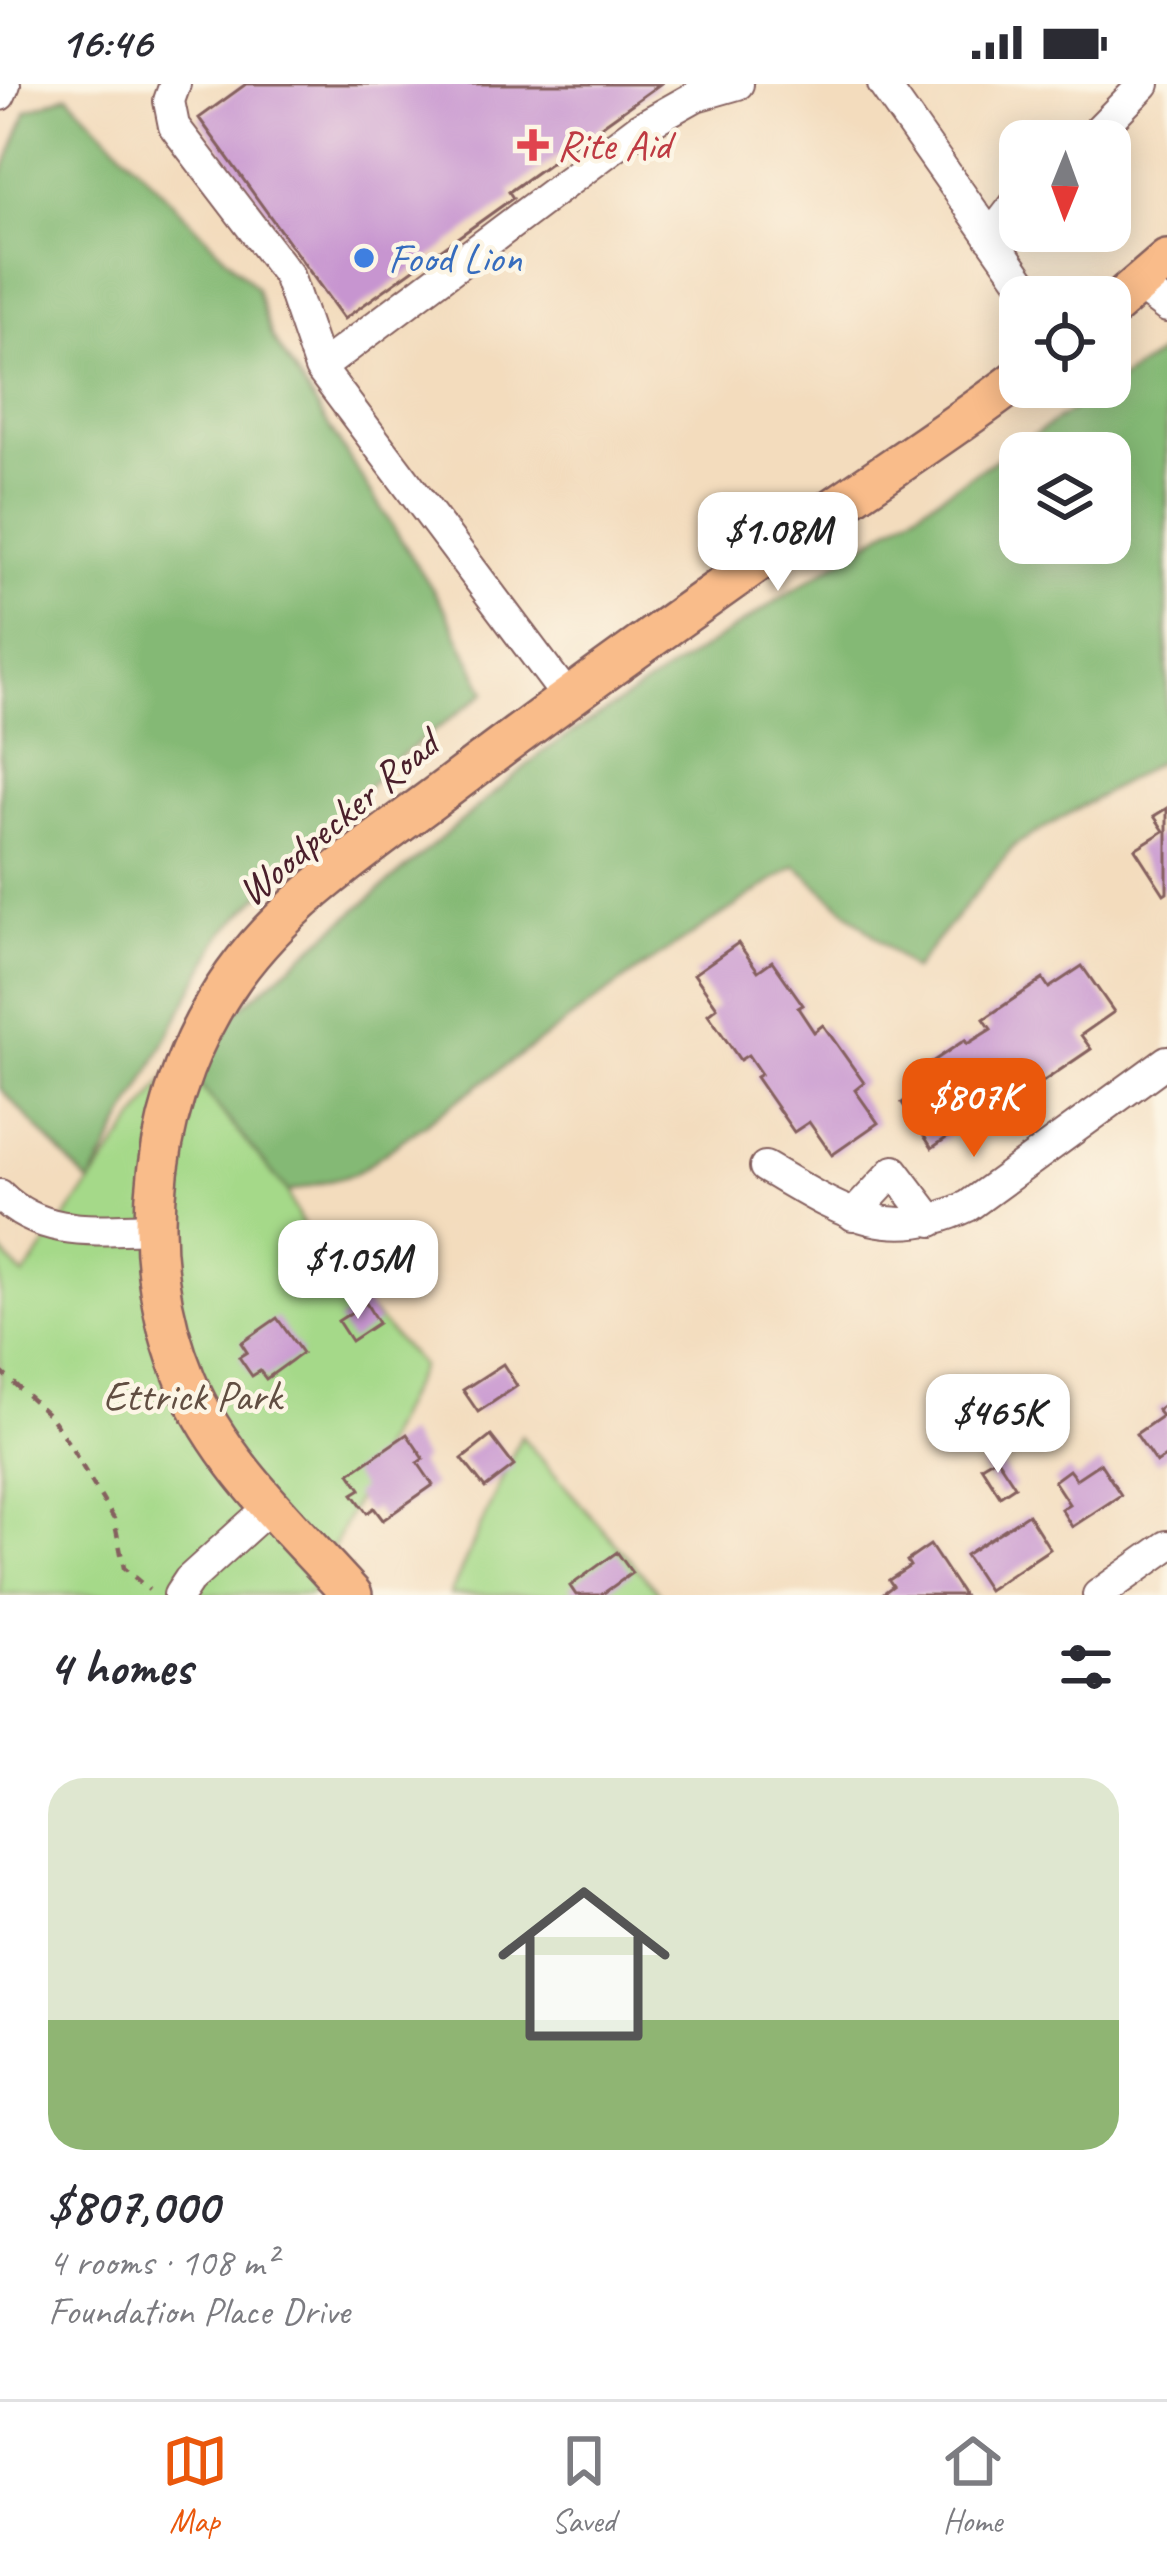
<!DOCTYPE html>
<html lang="en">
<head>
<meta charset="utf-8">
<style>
  body { margin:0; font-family:Caveat,sans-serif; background:#f7f7f7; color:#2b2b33; height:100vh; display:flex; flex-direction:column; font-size:45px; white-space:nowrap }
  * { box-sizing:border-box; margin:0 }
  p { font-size:39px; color:#7c7c81 }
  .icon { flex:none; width:66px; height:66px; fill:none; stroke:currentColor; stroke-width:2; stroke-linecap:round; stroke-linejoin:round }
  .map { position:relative; height:1511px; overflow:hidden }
  .details { display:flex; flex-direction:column; background:#fff; flex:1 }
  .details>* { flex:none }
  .needle { width:78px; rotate:181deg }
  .controls { position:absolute; left:999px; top:36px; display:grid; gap:24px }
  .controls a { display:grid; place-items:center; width:132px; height:132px; border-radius:24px; background:#fff; box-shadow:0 6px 30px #0003; font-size:60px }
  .price { position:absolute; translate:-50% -102px; padding:0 27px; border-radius:24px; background:#fff; color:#222; font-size:39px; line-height:78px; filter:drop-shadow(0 3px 6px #0008) }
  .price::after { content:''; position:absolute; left:50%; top:72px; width:36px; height:27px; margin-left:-18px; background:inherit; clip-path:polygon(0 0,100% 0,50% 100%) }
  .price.active { background:#ea580c; color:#fff }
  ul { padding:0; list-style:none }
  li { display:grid; align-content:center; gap:24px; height:636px; padding:0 48px }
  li+li { border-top:3px solid #e1e1e2 }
  li span { display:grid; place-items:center; height:372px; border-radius:36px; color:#555 }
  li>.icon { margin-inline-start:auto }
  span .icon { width:216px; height:216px; fill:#fffc; stroke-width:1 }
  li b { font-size:51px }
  h2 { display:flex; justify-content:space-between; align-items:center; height:144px; padding:0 48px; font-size:51px }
  .status { display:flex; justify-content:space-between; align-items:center; height:84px; padding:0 60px; background:#fff; direction:ltr }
  .status svg { height:33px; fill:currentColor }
  .dock { display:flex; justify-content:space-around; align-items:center; height:168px; border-top:3px solid #e1e1e2; background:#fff; font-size:33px; color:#7c7c81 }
  .dock a { display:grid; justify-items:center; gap:6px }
  .dock .active { color:#ea580c }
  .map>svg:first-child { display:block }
</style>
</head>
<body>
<div class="status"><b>16:46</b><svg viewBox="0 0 49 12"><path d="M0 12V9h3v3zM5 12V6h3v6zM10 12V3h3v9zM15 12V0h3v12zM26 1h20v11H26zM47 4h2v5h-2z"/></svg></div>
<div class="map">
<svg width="1167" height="1511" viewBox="0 0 1167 1511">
  <rect width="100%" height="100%" fill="#fcf5e5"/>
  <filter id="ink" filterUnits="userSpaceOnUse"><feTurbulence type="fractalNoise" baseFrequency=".00833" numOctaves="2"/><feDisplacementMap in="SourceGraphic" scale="24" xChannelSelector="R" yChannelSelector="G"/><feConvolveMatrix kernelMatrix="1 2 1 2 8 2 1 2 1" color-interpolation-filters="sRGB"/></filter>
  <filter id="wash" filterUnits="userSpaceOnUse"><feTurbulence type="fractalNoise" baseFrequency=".004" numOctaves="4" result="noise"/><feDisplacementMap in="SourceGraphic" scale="48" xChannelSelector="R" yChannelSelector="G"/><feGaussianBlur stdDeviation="2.7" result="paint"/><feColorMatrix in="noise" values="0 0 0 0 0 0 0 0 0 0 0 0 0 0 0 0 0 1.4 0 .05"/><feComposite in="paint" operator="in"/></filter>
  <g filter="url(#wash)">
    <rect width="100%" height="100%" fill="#f3dcbd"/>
    <path fill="#a5d989" stroke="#787c5a" stroke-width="3" d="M 179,976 L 288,1108 C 308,1170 378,1233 421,1282 L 310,1511 L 0,1511 L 0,1166 L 24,1192 Z
      M 521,1352 L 661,1511 L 450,1511 Z"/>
    <path fill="#84b975" stroke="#676c50" stroke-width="3" fill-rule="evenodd" d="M 68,11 L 256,204 L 271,251 L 445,525 L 486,608 L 394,677 L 222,850 L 90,1100 L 0,1004 L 0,96 L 27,27 Z
      M 1167,265 L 1167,673 L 1015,761 L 913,886 L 796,782 L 640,885 L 355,1090 L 288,1108 L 179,976 L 543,668 ZM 1020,369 L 1110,369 L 1110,459 L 1020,459 Z"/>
    <g id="blocks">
      <path fill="#c795d0" d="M 246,0 L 660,0 L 509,108 L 513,114 L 344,235 L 199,34 Z
        M 1167,724 L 1167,808 L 1164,810 L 1135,765 L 1164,747 L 1154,732 Z
        M 738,859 L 758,887 L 772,877 L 803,921 L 798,924 L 814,948 L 823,941 L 864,999 L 855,1006 L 878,1039 L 832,1071 L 809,1038 L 794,1048 L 756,993 L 761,990 L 748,971 L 740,976 L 708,930 L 717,923 L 694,890 Z
        M 1082,882 L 1114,928 L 1081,951 L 1091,965 L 1035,1003 L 1032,998 L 1013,1011 L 1018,1019 L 971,1051 L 965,1041 L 932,1064 L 902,1019 L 929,1000 L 920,986 L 965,956 L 967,960 L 991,945 L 984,935 L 1043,895 L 1049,904 Z
        M 366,1219 L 378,1239 L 351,1257 L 338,1237 Z
        M 277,1234 L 302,1269 L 266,1295 L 260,1287 L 252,1292 L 239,1273 L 247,1268 L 241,1259 Z
        M 503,1280 L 517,1302 L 478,1328 L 463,1306 Z
        M 987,1304 L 993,1314 L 999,1310 L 1024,1345 L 1001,1361 L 976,1326 L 981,1322 L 974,1313 Z
        M 1167,1318 L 1167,1372 L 1156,1379 L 1136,1350 L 1162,1332 L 1157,1326 Z
        M 407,1350 L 424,1375 L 418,1379 L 433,1401 L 383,1436 L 374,1424 L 367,1429 L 353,1410 L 361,1405 L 350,1389 Z
        M 491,1352 L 514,1382 L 485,1404 L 462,1375 Z
        M 996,1373 L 1015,1402 L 1000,1412 L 981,1382 Z
        M 1100,1379 L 1121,1411 L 1072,1443 L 1061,1425 L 1069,1420 L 1054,1397 L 1069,1386 L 1076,1395 Z
        M 1028,1430 L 1050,1465 L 988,1506 L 965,1471 Z
        M 930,1461 L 963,1511 L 881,1511 L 893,1502 L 889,1496 L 910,1482 L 907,1477 Z
        M 617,1468 L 632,1489 L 601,1511 L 576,1511 L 570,1502 Z"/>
    </g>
  </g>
  <g filter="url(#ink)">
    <use href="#blocks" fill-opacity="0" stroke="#85615e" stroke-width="3"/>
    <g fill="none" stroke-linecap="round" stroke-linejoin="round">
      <g stroke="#85615e" stroke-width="34">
        <path id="minor" d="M 175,0 L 169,17 L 174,42 L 288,191 L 320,284 L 568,614
          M 883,0 L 1033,213
          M 0,11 L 5,0
          M 1088,57 L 1144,0
          M 990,153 L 1020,114
          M 1139,202 L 1167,223
          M 320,284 L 639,44 L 696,12 L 738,0
          M 765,1083 C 836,1124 886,1162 968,1122 L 1167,977
          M 0,1111 C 43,1154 99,1145 156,1144
          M 853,1131 L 894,1087 L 932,1137
          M 179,1511 L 189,1496 L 272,1421
          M 1098,1511 L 1167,1462"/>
      </g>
      <g stroke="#85615e" stroke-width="44">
        <path id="major" d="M 1110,225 L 1167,176
          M 352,1511 C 293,1445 221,1380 186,1297 C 130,1165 152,1006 234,891 C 292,810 381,755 459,695 C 582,602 708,513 834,424 C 896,381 960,340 1020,294"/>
      </g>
      <path stroke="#85615e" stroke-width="4.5" stroke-dasharray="9 9" stroke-linecap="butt" d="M 0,1287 L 50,1332 L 69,1360 L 114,1435 L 124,1484 L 149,1506"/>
      <use href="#minor" stroke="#fff" stroke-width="30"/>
      <use href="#major" stroke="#f9bc8a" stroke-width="39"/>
    </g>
  </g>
  <path fill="#e0444e" stroke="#fcf5e5" stroke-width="4.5" d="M527 43h12v12h12v12h-12v12h-12v-12h-12v-12h12z"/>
  <circle fill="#3f7fe0" stroke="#fcf5e5" stroke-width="4.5" cx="364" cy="174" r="12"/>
  <g text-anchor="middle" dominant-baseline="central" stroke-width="9" stroke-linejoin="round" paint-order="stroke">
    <g font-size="42" fill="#be3a42" stroke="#fcf5e5" text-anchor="start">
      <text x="557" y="61">Rite Aid</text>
    </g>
    <g font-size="42" fill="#366cbe" stroke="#fcf5e5" text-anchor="start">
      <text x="388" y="174">Food Lion</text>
    </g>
    <g font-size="42" fill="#4a1f2b" stroke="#fcf5e5">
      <text transform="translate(338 734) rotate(-40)">Woodpecker Road</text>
    </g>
    <g font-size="42" fill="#614e42" stroke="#fcf5e5">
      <text x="192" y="1312">Ettrick Park</text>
    </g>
  </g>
</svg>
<div class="controls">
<a><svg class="needle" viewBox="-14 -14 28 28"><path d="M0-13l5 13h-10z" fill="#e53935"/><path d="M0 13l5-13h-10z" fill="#7c7c81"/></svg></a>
<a><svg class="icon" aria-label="locate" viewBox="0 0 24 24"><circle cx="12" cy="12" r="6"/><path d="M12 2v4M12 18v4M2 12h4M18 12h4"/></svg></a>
<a><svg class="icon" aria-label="layers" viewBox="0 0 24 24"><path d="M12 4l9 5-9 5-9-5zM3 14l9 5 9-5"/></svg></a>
</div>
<b class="price" style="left:778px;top:510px">$1.08M</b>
<b class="price active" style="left:974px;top:1076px">$807K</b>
<b class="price" style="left:358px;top:1238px">$1.05M</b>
<b class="price" style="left:998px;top:1392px">$465K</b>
</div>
<section class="details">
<h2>4 homes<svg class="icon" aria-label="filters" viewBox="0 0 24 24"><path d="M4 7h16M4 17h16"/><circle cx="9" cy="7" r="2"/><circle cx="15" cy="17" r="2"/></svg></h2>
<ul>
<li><span style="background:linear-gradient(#dfe7d0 65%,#8fb573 0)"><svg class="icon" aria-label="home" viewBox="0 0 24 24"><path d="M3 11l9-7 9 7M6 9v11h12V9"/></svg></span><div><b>$807,000</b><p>4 rooms · 108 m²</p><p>Foundation Place Drive</p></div></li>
</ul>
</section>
<nav class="dock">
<a class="active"><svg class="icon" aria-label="map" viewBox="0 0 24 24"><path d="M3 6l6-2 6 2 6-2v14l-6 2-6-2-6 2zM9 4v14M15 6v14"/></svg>Map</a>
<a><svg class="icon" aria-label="saved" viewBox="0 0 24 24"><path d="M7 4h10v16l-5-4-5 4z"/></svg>Saved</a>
<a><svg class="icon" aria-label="home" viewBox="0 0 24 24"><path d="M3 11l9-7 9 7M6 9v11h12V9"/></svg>Home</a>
</nav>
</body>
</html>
